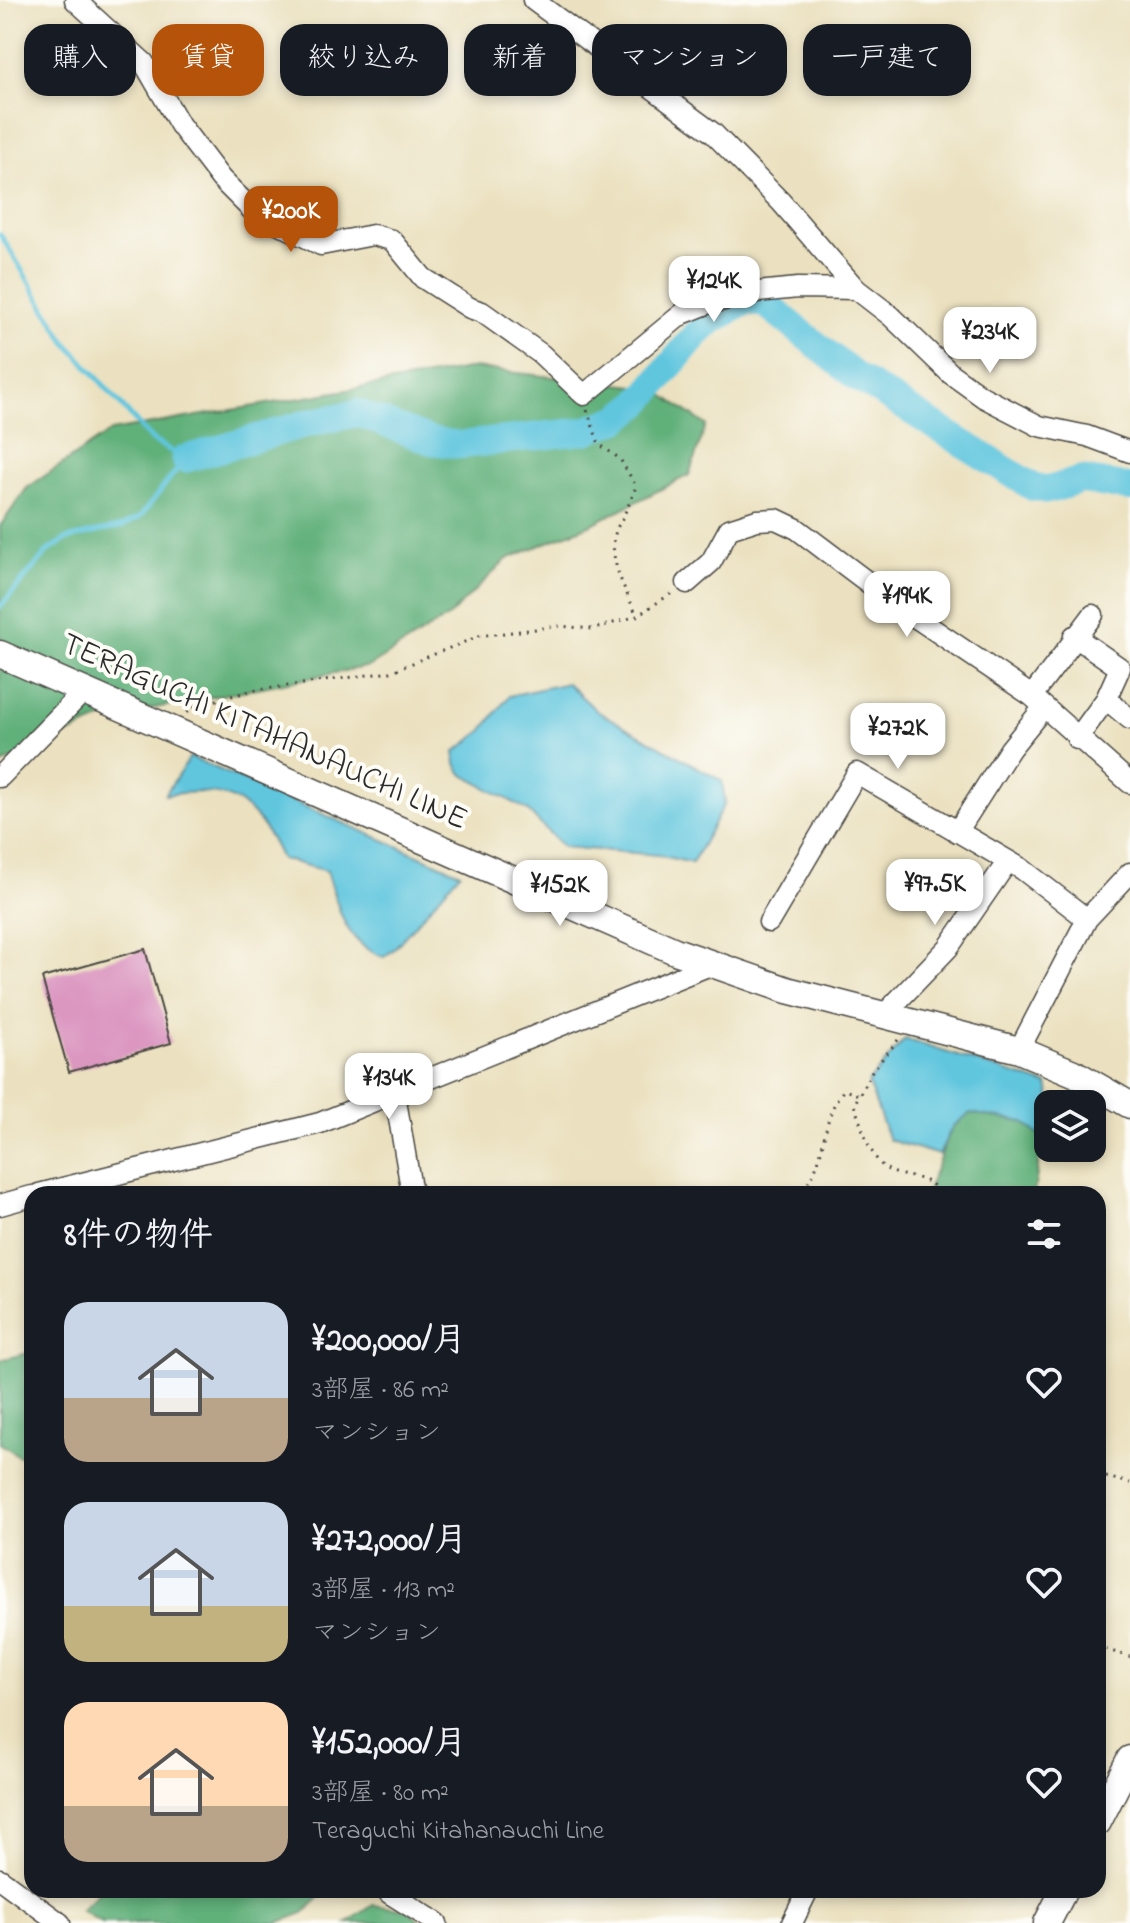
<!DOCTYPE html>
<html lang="ja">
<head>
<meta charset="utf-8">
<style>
  body { margin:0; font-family:"Indie Flower","Klee One",sans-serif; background:#242831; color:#f1f3f6; height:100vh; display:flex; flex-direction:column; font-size:30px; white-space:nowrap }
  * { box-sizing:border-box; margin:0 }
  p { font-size:26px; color:#9ea1a6 }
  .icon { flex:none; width:44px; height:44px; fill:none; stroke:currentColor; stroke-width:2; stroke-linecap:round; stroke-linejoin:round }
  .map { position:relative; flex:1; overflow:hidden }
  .drawer { position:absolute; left:24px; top:1186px; width:1082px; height:712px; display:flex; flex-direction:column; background:#171b24; border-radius:24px; box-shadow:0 4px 12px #0003 }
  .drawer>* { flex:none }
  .banner { position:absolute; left:24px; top:24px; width:1082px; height:72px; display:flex; gap:16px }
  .tools { position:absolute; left:1034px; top:1090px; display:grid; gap:16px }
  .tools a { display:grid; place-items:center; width:72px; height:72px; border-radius:16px; background:#171b24; box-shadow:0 4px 12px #0003; font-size:40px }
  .price { position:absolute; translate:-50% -68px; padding:0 18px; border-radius:16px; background:#fff; color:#222; font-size:26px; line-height:52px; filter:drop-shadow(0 2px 4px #0008) }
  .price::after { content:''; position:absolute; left:50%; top:48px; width:24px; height:18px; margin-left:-12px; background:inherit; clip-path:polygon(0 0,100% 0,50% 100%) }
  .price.current { background:#b45309; color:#fff }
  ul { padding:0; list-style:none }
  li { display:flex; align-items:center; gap:24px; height:200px; padding:0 40px }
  li span { display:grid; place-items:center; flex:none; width:224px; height:160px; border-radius:24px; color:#555 }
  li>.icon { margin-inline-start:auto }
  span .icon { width:96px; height:96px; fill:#fffc; stroke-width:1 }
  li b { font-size:34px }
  h2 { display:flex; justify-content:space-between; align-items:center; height:96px; padding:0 40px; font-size:34px }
  .pill { padding:0 28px; border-radius:24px; background:#171b24; box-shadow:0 4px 12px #0003; font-size:28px; line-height:72px }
  .pill.current { background:#b45309; color:#fff }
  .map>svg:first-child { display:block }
</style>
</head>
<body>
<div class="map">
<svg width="1130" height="1923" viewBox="0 0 1130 1923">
  <rect width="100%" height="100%" fill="#fdfcf7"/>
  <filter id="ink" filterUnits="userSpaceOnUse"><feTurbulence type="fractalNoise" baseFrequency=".0125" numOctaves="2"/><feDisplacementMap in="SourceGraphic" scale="16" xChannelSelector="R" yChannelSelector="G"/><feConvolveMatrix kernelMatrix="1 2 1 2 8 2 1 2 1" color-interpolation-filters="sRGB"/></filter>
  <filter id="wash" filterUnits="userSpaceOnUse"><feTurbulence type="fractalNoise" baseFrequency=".006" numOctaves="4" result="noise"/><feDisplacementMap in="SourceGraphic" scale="32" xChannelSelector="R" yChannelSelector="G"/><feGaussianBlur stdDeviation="1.8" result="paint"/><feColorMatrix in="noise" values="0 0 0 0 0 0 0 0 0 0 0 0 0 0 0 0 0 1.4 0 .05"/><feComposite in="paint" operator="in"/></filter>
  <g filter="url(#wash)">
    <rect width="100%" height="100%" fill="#ebe1c0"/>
    <path fill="#61b07a" stroke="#466e52" stroke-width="2" d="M 473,368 L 653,388 L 706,425 L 689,475 L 594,523 L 507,559 L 449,616 L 370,666 L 104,718 L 0,765 L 0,526 L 27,488 L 111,431 Z
      M 970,1113 L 1024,1122 L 1042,1138 L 1034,1194 L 926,1194 L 952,1127 Z
      M 32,1352 L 32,1456 L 19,1456 L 0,1443 L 0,1360 Z
      M 101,1890 L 327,1890 L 304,1913 L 277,1923 L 102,1923 L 81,1910 Z
      M 373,1905 L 408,1910 L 423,1923 L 347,1923 Z"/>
    <path fill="#61c6de" stroke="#467884" stroke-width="2" d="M 567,683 L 597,711 L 722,781 L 725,803 L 692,863 L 658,855 L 563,847 L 527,810 L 462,774 L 456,764 L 455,752 L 482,731 L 509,696 Z
      M 190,757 L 460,873 L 393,950 L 384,957 C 344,944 338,906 327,871 L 281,859 C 254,801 231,785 165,795 Z
      M 905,1039 L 1048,1085 L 1052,1104 L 1048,1104 L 1048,1137 L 1042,1138 L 1024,1122 L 970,1113 L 952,1127 L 939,1155 L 889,1140 L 868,1083 Z"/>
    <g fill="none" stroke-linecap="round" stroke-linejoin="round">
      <path stroke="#61c6de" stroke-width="5" d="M 0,234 L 65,341 L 152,440 L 185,459 L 140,517 L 123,526 L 67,539 L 49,550 L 0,607"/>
      <path stroke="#61c6de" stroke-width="28" d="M 185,459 L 308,423 L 358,413 L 431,441 L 461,445 L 585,431 L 618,419 L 639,403 L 695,336 L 710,322 L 746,301 L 766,304 L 855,376 L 1033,487 L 1048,490 L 1082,480 L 1130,488"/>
    </g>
    <g id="blocks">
      <path fill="#dc97c1" d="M 145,949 L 171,1043 L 69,1072 L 42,978 Z"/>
    </g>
  </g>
  <g filter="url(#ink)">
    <use href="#blocks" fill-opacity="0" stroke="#484641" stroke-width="2"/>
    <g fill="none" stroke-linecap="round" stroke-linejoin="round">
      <g stroke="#484641" stroke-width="23">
        <path id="minor" d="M 75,0 L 144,63 L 180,125 L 221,179 L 252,210 L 321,245 L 373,235 L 392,240 L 423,278 L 470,308 L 482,312 L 541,354 L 584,395 L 682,314 L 707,304 L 757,292 L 798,288 L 856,289
          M 533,0 L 713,133 L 781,202 L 856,289 L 891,316 L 951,374 L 983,397 L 1039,426 L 1087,436 L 1130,452
          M 687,583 L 711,562 L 729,529 L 757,520 L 776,519 L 797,529 L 906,611 L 1032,696 L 1130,783
          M 1074,636 L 1120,668 L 1106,699 L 1077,739
          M 1032,696 L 1093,615
          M 1106,699 L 1130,719
          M 0,777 L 84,691
          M 957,832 L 1010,749 L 1044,707
          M 769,922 L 857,773 L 1022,869 L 1087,919
          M 886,1013 L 948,948 L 1008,861
          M 1019,1050 L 1087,919 L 1130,873
          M 395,1095 L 412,1194
          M 39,1194 L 320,1123 L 710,965
          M 0,1205 L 32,1196
          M 0,1879 L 60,1923
          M 389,1893 L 437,1923
          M 792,1923 L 808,1890"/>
      </g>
      <g stroke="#484641" stroke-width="29">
        <path id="major" d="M 0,654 L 675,951 L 787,990 L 1019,1050 L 1076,1074 L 1130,1105
          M 1098,1822 L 1130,1759
          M 1047,1923 L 1064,1890"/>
      </g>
      <path stroke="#484641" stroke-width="3" stroke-dasharray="2 6" stroke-linecap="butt" d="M 587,410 L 599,444 L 620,459 L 636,486 C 631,501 625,513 618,526 C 604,555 626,590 637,616
        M 187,713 L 198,705 L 250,691 L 390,672 L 479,636 L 560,626 L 593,629 L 637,616 L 672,593
        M 898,1040 L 872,1071 L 854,1105 C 862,1125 868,1154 884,1167 C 901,1181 930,1172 939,1194
        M 797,1194 C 830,1168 817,1120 844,1090 L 859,1095
        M 1098,1475 L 1130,1483
        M 1098,1647 L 1130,1657"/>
      <use href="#minor" stroke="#fff" stroke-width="20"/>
      <use href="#major" stroke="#fff" stroke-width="26"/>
    </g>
  </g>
  <g text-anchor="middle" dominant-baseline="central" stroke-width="8" stroke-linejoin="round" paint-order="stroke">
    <g font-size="32" fill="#2b2b2b" stroke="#fdfcf7">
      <text transform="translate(264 733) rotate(24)">TERAGUCHI KITAHANAUCHI LINE</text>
    </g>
  </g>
</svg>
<div class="tools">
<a><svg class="icon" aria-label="layers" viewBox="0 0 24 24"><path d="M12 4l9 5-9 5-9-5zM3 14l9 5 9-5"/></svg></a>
</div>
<b class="price current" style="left:291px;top:254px">¥200K</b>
<b class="price" style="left:714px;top:324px">¥124K</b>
<b class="price" style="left:990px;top:375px">¥234K</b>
<b class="price" style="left:907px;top:639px">¥194K</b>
<b class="price" style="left:898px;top:771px">¥272K</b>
<b class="price" style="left:935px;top:927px">¥97.5K</b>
<b class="price" style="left:560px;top:928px">¥152K</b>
<b class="price" style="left:389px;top:1121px">¥134K</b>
<div class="banner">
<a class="pill">購入</a>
<a class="pill current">賃貸</a>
<a class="pill">絞り込み</a>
<a class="pill">新着</a>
<a class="pill">マンション</a>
<a class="pill">一戸建て</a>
</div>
<section class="drawer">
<h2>8件の物件<svg class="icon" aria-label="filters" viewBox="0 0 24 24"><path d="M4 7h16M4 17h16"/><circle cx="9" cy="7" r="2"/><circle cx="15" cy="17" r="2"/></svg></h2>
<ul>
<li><span style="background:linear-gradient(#c9d6e8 60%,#b9a48a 0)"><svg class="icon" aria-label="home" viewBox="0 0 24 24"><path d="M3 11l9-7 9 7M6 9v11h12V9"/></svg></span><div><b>¥200,000/月</b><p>3部屋 · 86 m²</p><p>マンション</p></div><svg class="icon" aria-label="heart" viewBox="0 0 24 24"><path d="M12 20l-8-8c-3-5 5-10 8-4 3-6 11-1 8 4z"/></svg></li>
<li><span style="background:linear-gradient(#c9d6e8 65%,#c2b280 0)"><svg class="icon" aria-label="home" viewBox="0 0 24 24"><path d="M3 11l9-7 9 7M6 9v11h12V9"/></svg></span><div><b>¥272,000/月</b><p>3部屋 · 113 m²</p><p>マンション</p></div><svg class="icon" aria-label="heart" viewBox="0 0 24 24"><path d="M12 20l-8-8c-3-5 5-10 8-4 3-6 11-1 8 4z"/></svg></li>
<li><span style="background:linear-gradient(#ffd9b3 65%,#b9a48a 0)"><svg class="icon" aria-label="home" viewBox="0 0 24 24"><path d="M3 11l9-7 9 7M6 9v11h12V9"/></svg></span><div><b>¥152,000/月</b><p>3部屋 · 80 m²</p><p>Teraguchi Kitahanauchi Line</p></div><svg class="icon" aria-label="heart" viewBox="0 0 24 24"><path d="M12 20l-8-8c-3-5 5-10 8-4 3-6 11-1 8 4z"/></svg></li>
</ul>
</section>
</div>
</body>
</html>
